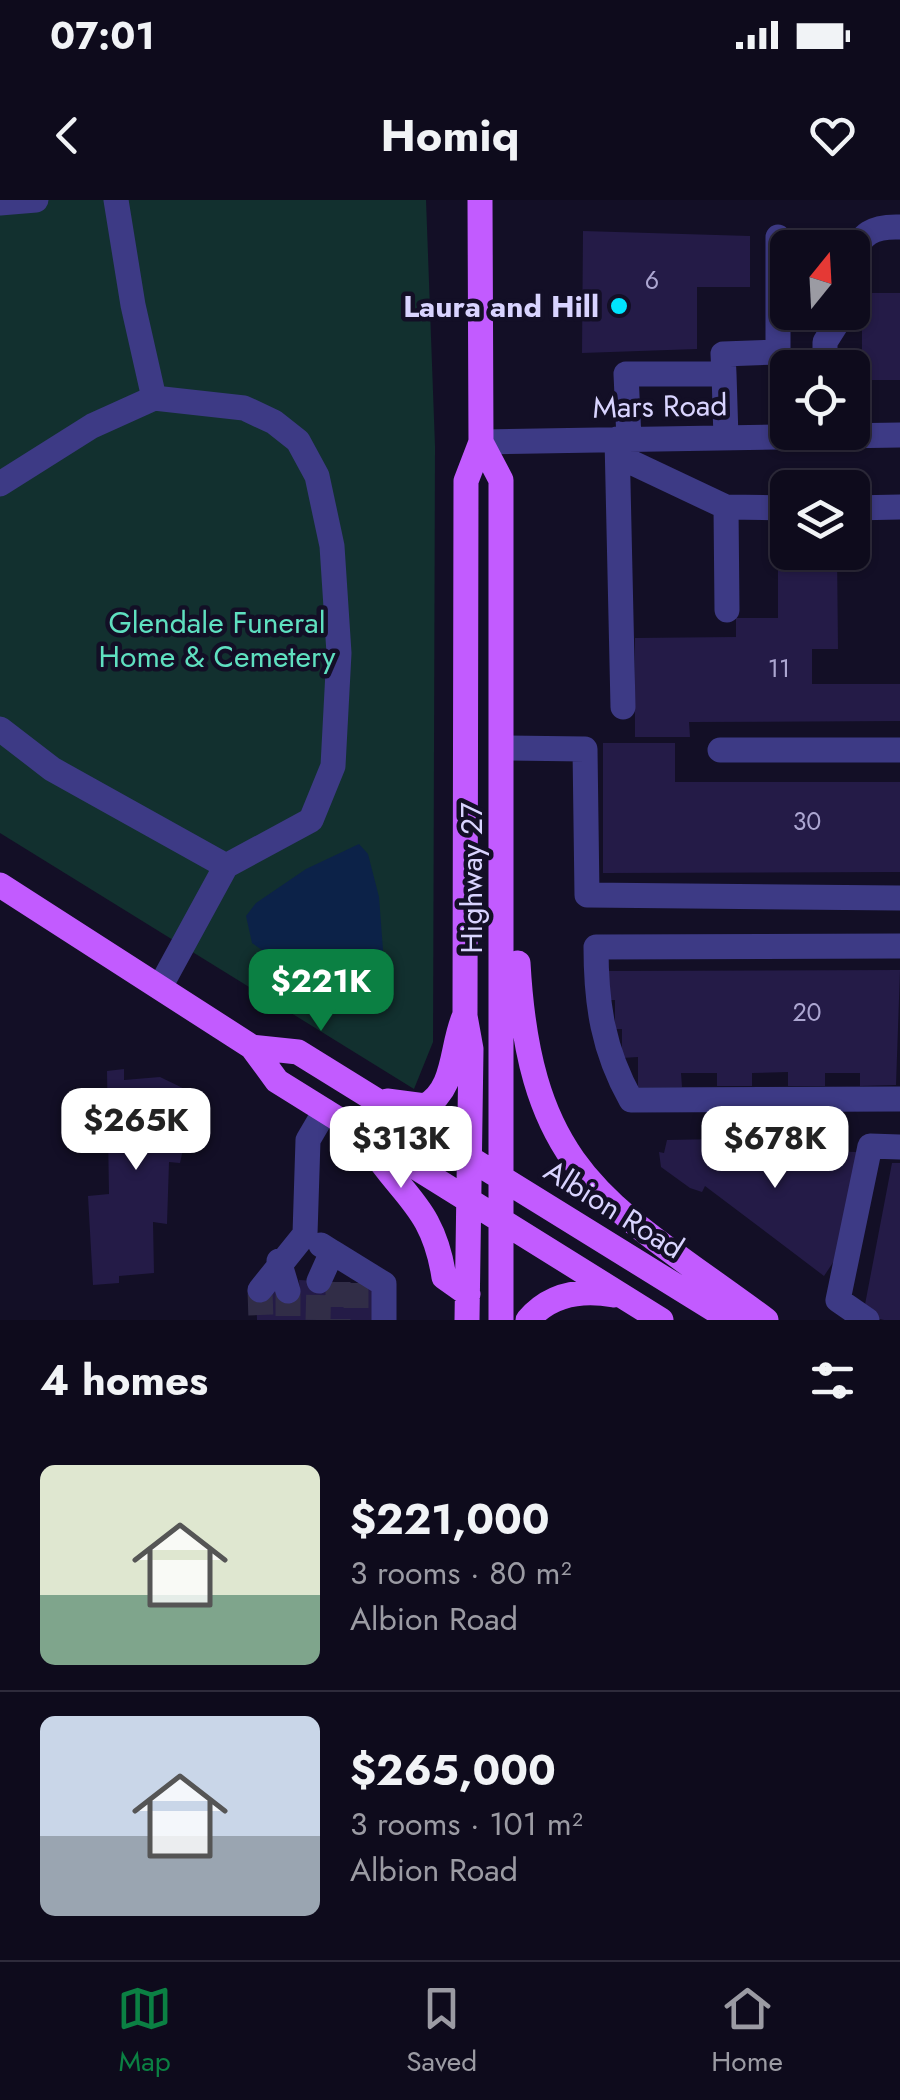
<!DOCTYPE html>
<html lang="en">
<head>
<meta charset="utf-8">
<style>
  body { margin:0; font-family:Jost,sans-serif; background:#171425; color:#f1f3f6; height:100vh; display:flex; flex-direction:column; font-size:38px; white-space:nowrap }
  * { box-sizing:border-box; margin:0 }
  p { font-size:32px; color:#9b9ba3 }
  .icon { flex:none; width:55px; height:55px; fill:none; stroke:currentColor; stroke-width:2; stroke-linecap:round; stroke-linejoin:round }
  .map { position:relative; height:1120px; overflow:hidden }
  .side { display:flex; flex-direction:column; background:#0e0b1c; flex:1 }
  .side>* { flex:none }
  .needle { width:65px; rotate:18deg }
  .controls { position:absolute; left:770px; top:30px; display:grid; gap:20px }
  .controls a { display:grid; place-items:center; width:100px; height:100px; border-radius:15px; background:#0e0b1c; box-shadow:0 2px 8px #0004,0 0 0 2px #2e2b3b; font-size:50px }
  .price { position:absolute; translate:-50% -85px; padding:0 22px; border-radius:20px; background:#fff; color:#222; font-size:32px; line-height:65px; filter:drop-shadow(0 2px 5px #0008) }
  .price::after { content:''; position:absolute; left:50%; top:60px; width:30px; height:22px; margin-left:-15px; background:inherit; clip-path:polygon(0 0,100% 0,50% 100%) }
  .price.current { background:#0b8043; color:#fff }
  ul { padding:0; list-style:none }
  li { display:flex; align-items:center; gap:30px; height:250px; padding:0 40px }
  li+li { border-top:2px solid #2e2b3b }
  li span { display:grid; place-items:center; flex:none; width:280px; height:200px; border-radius:15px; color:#555 }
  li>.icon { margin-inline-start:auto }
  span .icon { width:120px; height:120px; fill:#fffc; stroke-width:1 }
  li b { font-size:42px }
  h2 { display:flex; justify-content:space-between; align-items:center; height:120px; padding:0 40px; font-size:42px }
  .status { display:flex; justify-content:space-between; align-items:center; height:70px; padding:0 50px; background:#0e0b1c; direction:ltr }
  .status svg { height:28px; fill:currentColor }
  header { display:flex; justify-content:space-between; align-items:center; height:130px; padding:0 40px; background:#0e0b1c; font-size:45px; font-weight:700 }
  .dock { display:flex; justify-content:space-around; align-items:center; height:140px; border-top:2px solid #2e2b3b; background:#0e0b1c; font-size:28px; color:#9b9ba3 }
  .dock a { display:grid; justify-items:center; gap:5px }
  .dock .current { color:#0b8043 }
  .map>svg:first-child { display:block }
</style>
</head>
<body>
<div class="status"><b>07:01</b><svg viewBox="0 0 49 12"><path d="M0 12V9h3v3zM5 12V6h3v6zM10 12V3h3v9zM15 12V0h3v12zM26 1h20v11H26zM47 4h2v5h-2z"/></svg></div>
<header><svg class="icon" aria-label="back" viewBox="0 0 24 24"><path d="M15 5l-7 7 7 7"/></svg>Homiq<svg class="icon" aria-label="heart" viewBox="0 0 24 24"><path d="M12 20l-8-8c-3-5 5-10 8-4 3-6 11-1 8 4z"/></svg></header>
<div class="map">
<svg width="900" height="1120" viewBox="0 0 900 1120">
  <rect width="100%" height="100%" fill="#130f26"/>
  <path fill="#12302f" d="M 0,0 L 426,0 L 435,246 L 433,842 L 414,889 L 0,633 Z"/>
  <path fill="#0c2248" d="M 359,644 L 368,654 L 379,697 L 383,750 L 378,763 L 363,771 L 343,769 L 317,761 L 272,757 L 252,743 L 246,716 L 256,703 L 306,669 Z"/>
  <path fill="#241b47" d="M 583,31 L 750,36 L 750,87 L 697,87 L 697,149 L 582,153 Z
    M 862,93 L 900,93 L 900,180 L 862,180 Z
    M 778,337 L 788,337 L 788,352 L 837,352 L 838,449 L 812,449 L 812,484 L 900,484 L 900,521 L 689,522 L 690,537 L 635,537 L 635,438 L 736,437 L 736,418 L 778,418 Z
    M 603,543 L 675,543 L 675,582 L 900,582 L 900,672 L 603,673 Z
    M 900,770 L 896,885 L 860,886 L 860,873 L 825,873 L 825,886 L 788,886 L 788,872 L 752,873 L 752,886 L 717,886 L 717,873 L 681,873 L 682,887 L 638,887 L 638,857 L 622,858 L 622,829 L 615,829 L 615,800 L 608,800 L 608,771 Z
    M 124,869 L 124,880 L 160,877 L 195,894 L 180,963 L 169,962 L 167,1024 L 153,1022 L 154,1073 L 119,1076 L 119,1083 L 93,1085 L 88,996 L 109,994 L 107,871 Z
    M 716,939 L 715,949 L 858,952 L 838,1055 L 824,1076 L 705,986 L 702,992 L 690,988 L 661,967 L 659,952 L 664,953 L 667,940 Z
    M 892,963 L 900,963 L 900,1120 L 884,1120 L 863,1115 Z
    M 299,1080 L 373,1084 L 372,1120 L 257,1120 L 256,1089 L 300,1091 Z"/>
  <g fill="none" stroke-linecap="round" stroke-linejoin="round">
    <path stroke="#312d47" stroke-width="25" stroke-dasharray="25 12" stroke-linecap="butt" d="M 338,1082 L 338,1120
      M 356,1083 L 356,1120
      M 260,1090 L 261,1120
      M 288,1091 L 288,1120
      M 318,1120 L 319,1081"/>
    <path stroke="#3d3a85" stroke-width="25" d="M 116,0 L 133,105 L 154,198
      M 0,3 L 36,0
      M 852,60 C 860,33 873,26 900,27
      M 825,168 L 825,142 L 844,112
      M 724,174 L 723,154 L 778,152 L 778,37
      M 617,239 L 623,507
      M 629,239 L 626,174 L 724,174 L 726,238
      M 481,242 L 900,235
      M 618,256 L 726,307 L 788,308
      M 0,284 L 92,226 L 154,198 L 244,208 L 274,222 L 298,241 L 317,276 L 332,346 L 339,453 L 333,566 L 311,620 L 226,666 L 160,787
      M 726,307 L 727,410
      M 852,308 L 900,307
      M 0,529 L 52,569 L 226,666
      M 505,548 L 585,549 L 587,695 L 900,698
      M 720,550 L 900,550
      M 900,746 L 596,747 C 596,804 603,850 631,900 L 900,899
      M 332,1052 L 384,1084 L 384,1120
      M 279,1061 L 288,1091
      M 319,1081 L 332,1052 L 321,1045
      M 260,1090 L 305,1034 L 308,940 L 325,911
      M 867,1120 L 838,1100 L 870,946 L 900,947"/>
    <path stroke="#c25bff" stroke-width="25" d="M 481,242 L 501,280 L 501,1120
      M 0,685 L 252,847 L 277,881 L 661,1120
      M 518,763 C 530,977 609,1004 766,1120
      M 252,847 L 298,852 L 731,1120
      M 387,901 L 425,906 C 456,889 451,847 464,817
      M 368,943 C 402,997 433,1006 444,1077 L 468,1094
      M 467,1120 L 471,849 L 465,816 L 466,281 L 481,242 L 480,0
      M 528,1120 C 550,1094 581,1089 614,1095"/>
  </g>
  <circle fill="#00e5ff" stroke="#130f26" stroke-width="4" cx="619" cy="106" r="10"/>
  <g text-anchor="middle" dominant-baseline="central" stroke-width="9" stroke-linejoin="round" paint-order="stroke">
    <g font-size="25" fill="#aca6d1">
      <text x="652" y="80">6</text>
      <text x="779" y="468">11</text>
      <text x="807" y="621">30</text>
      <text x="807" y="812">20</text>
    </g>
    <g font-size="30" font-weight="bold" fill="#d9d4ff" stroke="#130f26" text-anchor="end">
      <text x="599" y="106">Laura and Hill</text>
    </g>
    <g font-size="30" fill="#d9d4ff" stroke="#130f26">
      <text transform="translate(660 206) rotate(-1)">Mars Road</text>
      <text transform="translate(471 678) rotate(-90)">Highway 27</text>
      <text transform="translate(614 1009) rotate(32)">Albion Road</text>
    </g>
    <g font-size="30" fill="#5fe0c0" stroke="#130f26">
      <text x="217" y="422">Glendale Funeral<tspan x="217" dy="34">Home &amp; Cemetery</tspan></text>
    </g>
  </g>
</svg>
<div class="controls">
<a><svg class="needle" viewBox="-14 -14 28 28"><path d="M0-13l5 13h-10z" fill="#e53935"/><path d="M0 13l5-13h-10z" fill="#9b9ba3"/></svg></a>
<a><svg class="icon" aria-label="locate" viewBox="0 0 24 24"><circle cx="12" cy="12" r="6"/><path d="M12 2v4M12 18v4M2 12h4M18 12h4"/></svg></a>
<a><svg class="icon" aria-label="layers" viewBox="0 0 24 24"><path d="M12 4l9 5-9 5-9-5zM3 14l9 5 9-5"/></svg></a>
</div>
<b class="price current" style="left:321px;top:834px">$221K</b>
<b class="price" style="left:136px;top:973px">$265K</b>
<b class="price" style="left:401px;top:991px">$313K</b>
<b class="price" style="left:775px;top:991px">$678K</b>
</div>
<section class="side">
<h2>4 homes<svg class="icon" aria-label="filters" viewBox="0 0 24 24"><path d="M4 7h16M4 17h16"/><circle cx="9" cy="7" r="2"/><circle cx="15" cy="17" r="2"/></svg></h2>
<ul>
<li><span style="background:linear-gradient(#dfe7d0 65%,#7fa58c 0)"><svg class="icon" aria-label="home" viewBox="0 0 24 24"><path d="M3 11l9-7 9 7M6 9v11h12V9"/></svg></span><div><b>$221,000</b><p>3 rooms · 80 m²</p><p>Albion Road</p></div></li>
<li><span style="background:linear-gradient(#c9d6e8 60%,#9aa5b1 0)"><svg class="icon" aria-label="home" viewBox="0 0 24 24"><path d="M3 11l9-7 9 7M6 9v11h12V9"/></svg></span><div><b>$265,000</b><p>3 rooms · 101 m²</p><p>Albion Road</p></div></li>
</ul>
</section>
<nav class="dock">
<a class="current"><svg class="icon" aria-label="map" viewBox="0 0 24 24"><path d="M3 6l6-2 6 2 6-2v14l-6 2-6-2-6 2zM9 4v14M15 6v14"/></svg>Map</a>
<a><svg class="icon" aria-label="saved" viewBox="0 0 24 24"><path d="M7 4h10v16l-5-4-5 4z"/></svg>Saved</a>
<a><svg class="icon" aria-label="home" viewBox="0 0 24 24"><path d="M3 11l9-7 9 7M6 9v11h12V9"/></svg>Home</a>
</nav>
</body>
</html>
